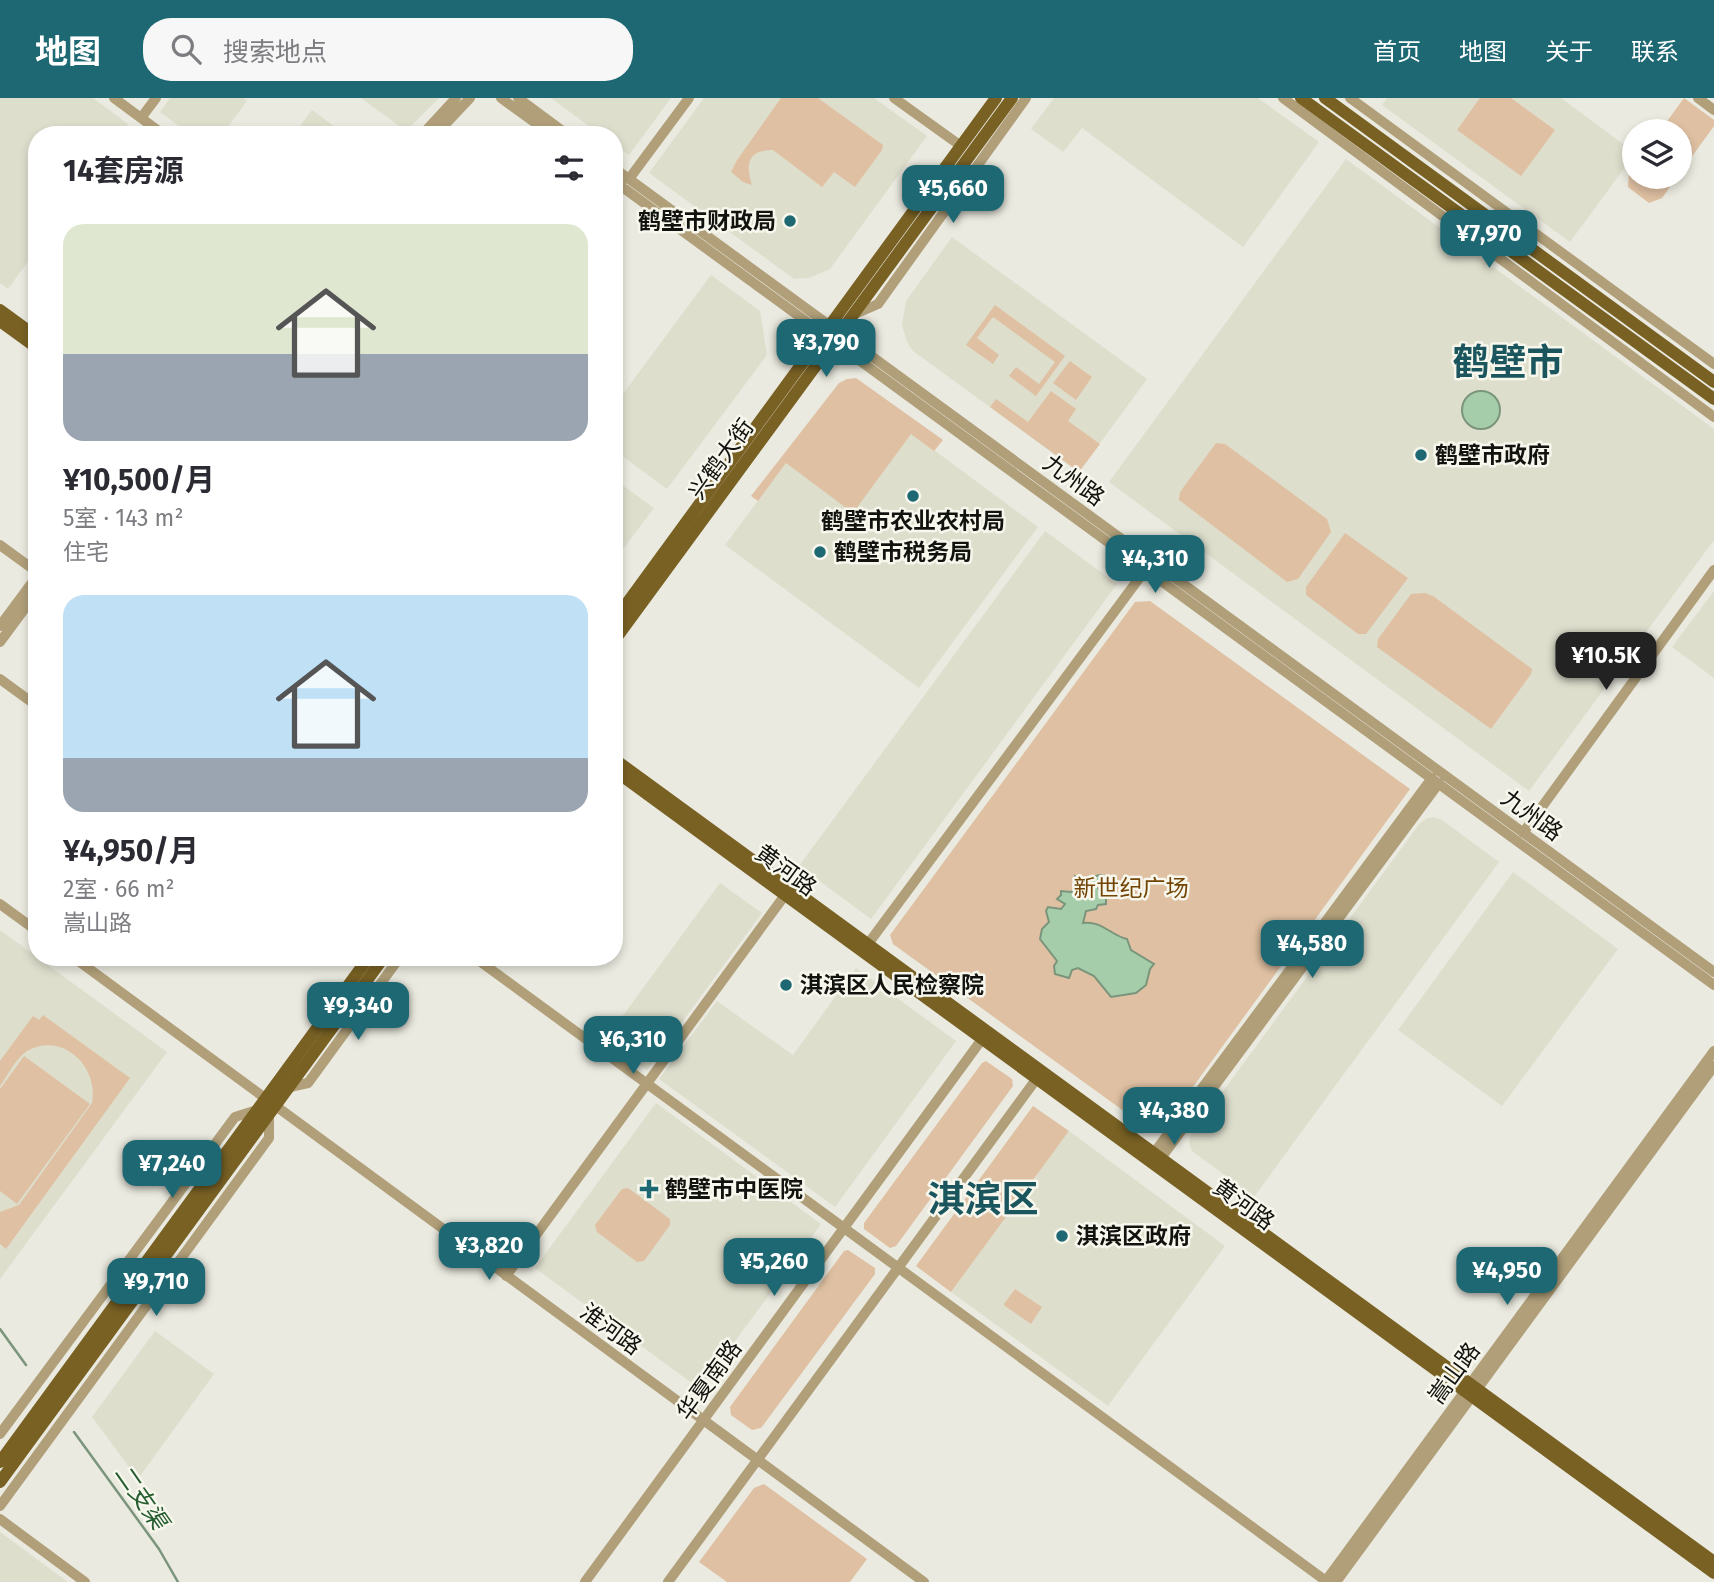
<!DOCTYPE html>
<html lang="zh">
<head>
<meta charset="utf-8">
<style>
  body { margin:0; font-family:"Fira Sans","Noto Sans SC",sans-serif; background:#f7f7f7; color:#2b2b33; height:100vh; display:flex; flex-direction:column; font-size:26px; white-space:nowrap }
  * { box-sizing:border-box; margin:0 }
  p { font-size:23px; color:#7c7c81 }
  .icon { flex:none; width:38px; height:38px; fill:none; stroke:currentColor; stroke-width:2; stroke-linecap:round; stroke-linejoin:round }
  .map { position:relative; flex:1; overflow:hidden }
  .sheet { position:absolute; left:28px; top:28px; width:595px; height:840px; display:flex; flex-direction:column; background:#fff; border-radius:28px; box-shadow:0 4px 10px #0003 }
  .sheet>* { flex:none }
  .fabs { position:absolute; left:1622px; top:21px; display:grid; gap:14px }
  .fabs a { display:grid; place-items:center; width:70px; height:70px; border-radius:50%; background:#fff; box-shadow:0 4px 10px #0003; font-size:35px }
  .price { position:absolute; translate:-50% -60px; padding:0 16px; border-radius:14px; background:#1d6872; color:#fff; font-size:23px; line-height:46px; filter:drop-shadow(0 2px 4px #0008) }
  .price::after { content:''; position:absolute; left:50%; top:42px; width:21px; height:16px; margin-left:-10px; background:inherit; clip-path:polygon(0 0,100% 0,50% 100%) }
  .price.current { background:#222; color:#fff }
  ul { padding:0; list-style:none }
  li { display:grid; align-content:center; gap:14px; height:371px; padding:0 35px }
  li span { display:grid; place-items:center; height:217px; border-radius:21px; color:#555 }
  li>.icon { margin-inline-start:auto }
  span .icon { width:126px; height:126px; fill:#fffc; stroke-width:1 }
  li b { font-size:30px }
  h2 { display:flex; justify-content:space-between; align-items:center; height:84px; padding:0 35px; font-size:30px }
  header { display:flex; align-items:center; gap:42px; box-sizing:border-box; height:98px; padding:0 35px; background:#1d6872; color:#fff }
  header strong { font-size:33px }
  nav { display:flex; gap:38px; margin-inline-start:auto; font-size:24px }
  .search { width:490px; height:63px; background:#f7f7f7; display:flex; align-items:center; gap:18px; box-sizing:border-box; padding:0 24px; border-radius:28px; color:#7c7c81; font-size:26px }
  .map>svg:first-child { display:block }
</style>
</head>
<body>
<header>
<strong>地图</strong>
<div class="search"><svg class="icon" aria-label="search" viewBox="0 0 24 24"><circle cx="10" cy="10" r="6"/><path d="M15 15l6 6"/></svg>搜索地点</div>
<nav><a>首页</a><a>地图</a><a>关于</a><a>联系</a></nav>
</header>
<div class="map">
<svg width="1714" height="1484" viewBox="0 0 1714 1484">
  <rect width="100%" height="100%" fill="#eaeae0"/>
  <path fill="#dedecd" d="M 0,0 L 93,0 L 128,26 L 121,37 L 37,37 L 37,151 L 8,191 L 0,185 Z
    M 170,0 L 243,0 L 247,3 L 222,37 L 191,37 L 160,14 Z
    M 361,0 L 439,0 L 406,33 Z
    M 551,0 L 671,0 L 629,57 L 614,47 L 614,37 L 601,37 Z
    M 704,0 L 874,0 L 927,38 L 830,171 L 809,180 L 794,181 L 649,75 Z
    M 1054,0 L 1258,0 L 1319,44 L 1243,149 L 1082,30 L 1063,54 L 1031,31 Z
    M 1387,0 L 1561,0 L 1634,54 L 1634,57 L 1570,144 L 1382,7 Z
    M 312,12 L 346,37 L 293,37 Z
    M 1346,61 L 1714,331 L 1714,442 L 1529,693 L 1109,384 Z
    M 952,139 L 1147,281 L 1079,374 L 913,253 L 907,244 L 902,227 L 906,203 Z
    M 711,177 L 760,213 L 767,257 L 667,391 L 614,352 L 614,308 Z
    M 911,335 L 1038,429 L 919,590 L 725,447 L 786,365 Z
    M 614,381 L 654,410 L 614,463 Z
    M 1045,433 L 1117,486 L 871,821 L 799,768 Z
    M 1714,493 L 1714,580 L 1672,549 Z
    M 1434,719 L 1442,722 L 1499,764 L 1254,1099 L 1192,1053 L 1189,1045 L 1190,1038 L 1420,725 L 1427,720 Z
    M 1513,774 L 1618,851 L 1502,1008 L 1398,932 Z
    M 720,785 L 762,815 L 647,972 L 605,942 Z
    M 0,832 L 167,954 L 0,1181 Z
    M 856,870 L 956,943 L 835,1109 L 659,981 L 717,903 L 793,957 Z
    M 656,1005 L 821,1126 L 700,1291 L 535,1170 Z
    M 1069,1033 L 1225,1148 L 1108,1308 L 951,1194 Z
    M 155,1233 L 214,1276 L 138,1381 L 92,1319 Z
    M 0,1434 L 68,1484 L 0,1484 Z"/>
  <path fill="#dfc0a2" d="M 781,0 L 818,0 L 883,47 L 882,52 L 855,89 L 834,74 L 822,89 L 773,52 C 748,52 745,66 752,87 L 743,84 L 731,74 L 737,62 Z
    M 1480,0 L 1511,0 L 1555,32 L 1521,78 L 1457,32 Z
    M 1684,0 L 1714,22 L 1714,28 L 1680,75 L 1680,33 L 1660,33 Z
    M 1634,68 L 1634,79 L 1677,79 L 1662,100 L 1649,105 L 1628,89 L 1629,75 Z
    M 995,207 L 1065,258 L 1036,298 L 1009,278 L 1016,269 L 1039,286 L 1055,264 L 993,219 L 977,240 L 999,257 L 993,266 L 966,247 Z
    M 1070,263 L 1092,279 L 1076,302 L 1053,285 Z
    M 856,280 L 943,342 L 934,353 L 911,336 L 853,415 L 786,365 L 758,403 L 751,398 L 839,285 L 847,281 Z
    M 1051,293 L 1076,311 L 1068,323 L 1100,346 L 1079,374 L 990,309 L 996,301 L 1028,324 Z
    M 1216,345 L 1225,346 L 1327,421 L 1331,434 L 1298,481 L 1287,484 L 1179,402 L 1180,394 Z
    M 1345,435 L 1408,480 L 1366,536 L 1358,536 L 1306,497 L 1306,489 Z
    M 1425,495 L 1433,498 L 1532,571 L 1531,576 L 1491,631 L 1377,549 L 1378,541 L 1411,496 Z
    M 1150,503 L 1410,691 L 1163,1030 L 1150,1032 L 893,846 L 890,837 L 1135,504 Z
    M 43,917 L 130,980 L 6,1151 L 0,1146 L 0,1114 L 19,1107 L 92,1005 C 99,969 63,933 27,953 C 16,960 8,977 0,988 L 0,963 L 33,918 L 39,922 Z
    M 24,958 L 90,1006 L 17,1106 L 0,1093 L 0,991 Z
    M 986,963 L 1012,981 L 1013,988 L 896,1148 L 890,1150 L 864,1131 L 864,1125 L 982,965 Z
    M 1033,1008 L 1069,1033 L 951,1194 L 916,1168 Z
    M 628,1090 L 670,1121 L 670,1127 L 644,1163 L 637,1164 L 597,1134 L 595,1127 L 622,1091 Z
    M 848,1152 L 875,1170 L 875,1176 L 761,1330 L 752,1332 L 731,1317 L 730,1309 L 844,1153 Z
    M 1015,1191 L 1042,1209 L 1031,1226 L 1005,1208 L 1004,1206 Z
    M 764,1386 L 867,1461 L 850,1484 L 727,1484 L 699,1464 L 754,1390 Z"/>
  <path fill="#a6cdaa" stroke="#7a957c" stroke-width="2" d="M1462 312a19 19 0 1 1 38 0a19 19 0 1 1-38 0Z
    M 1100,777 L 1105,778 L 1105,785 L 1097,785 L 1096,787 L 1102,796 L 1106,798 L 1106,806 L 1098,807 L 1096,811 L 1086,813 L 1083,825 C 1101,822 1112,838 1127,841 L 1131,852 L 1154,866 L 1150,871 L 1146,887 L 1136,895 L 1111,899 L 1094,878 L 1078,870 L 1072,872 L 1069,880 L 1055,876 L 1054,868 L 1057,863 L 1040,841 L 1042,831 L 1049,824 L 1046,813 L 1048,809 L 1061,811 L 1065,806 L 1057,801 L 1061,797 L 1061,793 L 1071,794 L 1077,790 L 1075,778 L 1079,779 L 1080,783 L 1086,783 L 1088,780 Z"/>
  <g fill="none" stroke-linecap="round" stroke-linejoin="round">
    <path stroke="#7a957c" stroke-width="2.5" d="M 0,1231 L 26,1267
      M 74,1334 L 159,1451 L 178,1484"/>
    <path stroke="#b09f79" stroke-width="10" d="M 114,0 L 164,37
      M 501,0 L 552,37
      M 518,0 L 568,37
      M 894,0 L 961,48
      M 1283,0 L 1714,319
      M 1350,0 L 1714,266
      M 1698,0 L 1714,12
      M 141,20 L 156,0
      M 422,37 L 456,0
      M 435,37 L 470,0
      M 614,70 L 1714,874
      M 629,81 L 689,0
      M 614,83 L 1714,887
      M 614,98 L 622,88
      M 855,216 L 878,206 L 1026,0
      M 0,447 L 37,474
      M 0,528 L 37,478
      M 0,544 L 37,494
      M 0,581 L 37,608
      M 1523,735 L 1714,472
      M 0,806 L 37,833
      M 865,850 L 1146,471
      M 73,859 L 924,1484
      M 474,859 L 1326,1483
      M 290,989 L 308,985 L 400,859
      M 1154,1055 L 1432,680
      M 1161,1060 L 1439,685
      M 506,1178 L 785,797
      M 0,1336 L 235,1019 L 257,1012
      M 0,1408 L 269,1040 L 269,1018
      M 0,1421 L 85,1484
      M 585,1484 L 985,937
      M 668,1484 L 1040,976
      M 1325,1484 L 1714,953
      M 1336,1484 L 1714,968"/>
    <path stroke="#796124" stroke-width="12" d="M 1301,0 L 1714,301
      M 1325,0 L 1714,284
      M 0,212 L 37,239
      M 0,223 L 37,250
      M 614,523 L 996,0
      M 614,543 L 1012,0
      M 614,661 L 1714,1464
      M 614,672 L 1714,1475
      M 0,1364 L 369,859
      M 0,1384 L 384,859"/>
  </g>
  <g fill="#1d6872" stroke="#f7f7ed" stroke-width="2.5">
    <circle cx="790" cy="123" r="7"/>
    <circle cx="1421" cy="357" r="7"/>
    <circle cx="913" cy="398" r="7"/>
    <circle cx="820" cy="454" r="7"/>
    <circle cx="786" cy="887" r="7"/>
    <path d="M645.5 1080.5h7v7h7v7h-7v7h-7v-7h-7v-7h7z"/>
    <circle cx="1062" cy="1138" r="7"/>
  </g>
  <g text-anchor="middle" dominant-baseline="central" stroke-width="5" stroke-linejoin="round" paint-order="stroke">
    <g font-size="23" font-weight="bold" fill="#12120f" stroke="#f7f7ed" text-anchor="start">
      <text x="776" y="123" text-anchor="end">鹤壁市财政局</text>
      <text x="1435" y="357">鹤壁市政府</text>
      <text x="913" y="423" text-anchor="middle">鹤壁市农业农村局</text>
      <text x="834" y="454">鹤壁市税务局</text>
      <text x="800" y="887">淇滨区人民检察院</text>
      <text x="665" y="1091">鹤壁市中医院</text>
      <text x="1076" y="1138">淇滨区政府</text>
    </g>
    <g font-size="23" fill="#12120f" stroke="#f7f7ed">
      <text transform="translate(721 361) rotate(-54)">兴鹤大街</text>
      <text transform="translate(1074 382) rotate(36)">九州路</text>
      <text transform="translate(1532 717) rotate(36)">九州路</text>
      <text transform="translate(786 772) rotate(36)">黄河路</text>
      <text transform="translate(1244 1106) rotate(36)">黄河路</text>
      <text transform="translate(611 1231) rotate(36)">淮河路</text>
      <text transform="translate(1454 1275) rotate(-54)">嵩山路</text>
      <text transform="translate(709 1282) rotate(-54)">华夏南路</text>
    </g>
    <g font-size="23" fill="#734505" stroke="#f7f7ed">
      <text x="1131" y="790">新世纪广场</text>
    </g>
    <g font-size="24" font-style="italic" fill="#265d30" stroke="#f7f7ed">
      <text transform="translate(141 1399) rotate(55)">二支渠</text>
    </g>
    <g font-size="37" font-weight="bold" fill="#1b555d" stroke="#f7f7ed">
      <text x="1508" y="264">鹤壁市</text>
      <text x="983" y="1101">淇滨区</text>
    </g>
  </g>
</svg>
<div class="fabs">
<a><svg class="icon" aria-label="layers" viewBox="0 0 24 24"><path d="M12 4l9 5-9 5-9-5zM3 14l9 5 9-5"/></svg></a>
</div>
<b class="price" style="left:953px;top:127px">¥5,660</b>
<b class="price" style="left:1489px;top:172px">¥7,970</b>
<b class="price" style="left:826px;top:281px">¥3,790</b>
<b class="price" style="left:1155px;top:497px">¥4,310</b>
<b class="price current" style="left:1606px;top:594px">¥10.5K</b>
<b class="price" style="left:1312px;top:882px">¥4,580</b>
<b class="price" style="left:358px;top:944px">¥9,340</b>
<b class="price" style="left:633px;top:978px">¥6,310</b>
<b class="price" style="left:1174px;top:1049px">¥4,380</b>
<b class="price" style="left:172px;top:1102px">¥7,240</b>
<b class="price" style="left:489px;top:1184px">¥3,820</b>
<b class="price" style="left:774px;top:1200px">¥5,260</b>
<b class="price" style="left:1507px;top:1209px">¥4,950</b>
<b class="price" style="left:156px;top:1220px">¥9,710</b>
<section class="sheet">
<h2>14套房源<svg class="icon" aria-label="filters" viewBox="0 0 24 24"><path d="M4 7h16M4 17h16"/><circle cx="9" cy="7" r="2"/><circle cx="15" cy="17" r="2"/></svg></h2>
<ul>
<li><span style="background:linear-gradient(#dfe7d0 60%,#9aa5b1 0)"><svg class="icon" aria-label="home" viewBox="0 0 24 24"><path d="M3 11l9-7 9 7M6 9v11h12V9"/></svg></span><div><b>¥10,500/月</b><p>5室 · 143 m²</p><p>住宅</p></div></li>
<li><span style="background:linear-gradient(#bfe0f5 75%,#9aa5b1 0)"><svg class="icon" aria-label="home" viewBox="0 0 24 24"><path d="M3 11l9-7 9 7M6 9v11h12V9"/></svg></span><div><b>¥4,950/月</b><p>2室 · 66 m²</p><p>嵩山路</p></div></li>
</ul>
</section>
</div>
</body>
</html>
